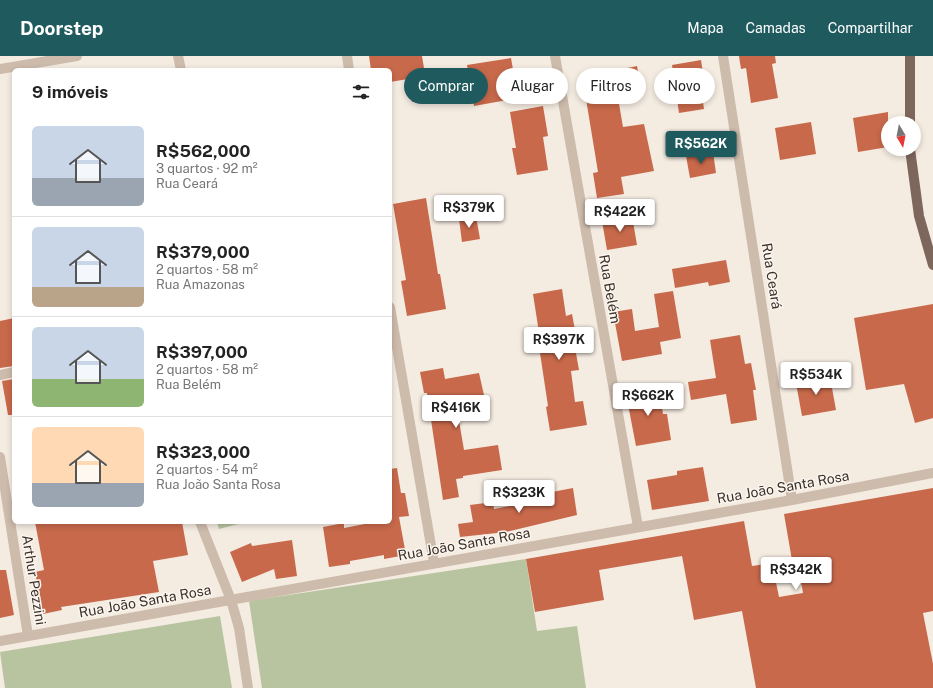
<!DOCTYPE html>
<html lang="pt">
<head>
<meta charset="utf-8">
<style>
  body { margin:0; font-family:"Public Sans",sans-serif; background:#f6f6f6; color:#222; height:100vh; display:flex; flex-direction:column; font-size:15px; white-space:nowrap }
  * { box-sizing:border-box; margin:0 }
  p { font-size:13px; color:#767676 }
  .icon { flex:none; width:22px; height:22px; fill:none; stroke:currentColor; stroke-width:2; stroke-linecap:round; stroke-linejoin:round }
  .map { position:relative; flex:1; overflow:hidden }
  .panel { position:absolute; left:12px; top:12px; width:380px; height:456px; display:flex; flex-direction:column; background:#fff; border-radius:6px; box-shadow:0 2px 6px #0003 }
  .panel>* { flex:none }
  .guide { position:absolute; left:404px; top:12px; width:380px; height:36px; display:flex; gap:8px }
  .needle { width:26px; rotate:170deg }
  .buttons { position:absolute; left:881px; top:60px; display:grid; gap:8px }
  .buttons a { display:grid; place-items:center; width:40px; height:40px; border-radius:50%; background:#fff; box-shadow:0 2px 6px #0003; font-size:20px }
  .price { position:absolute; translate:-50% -34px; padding:0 9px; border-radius:4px; background:#fff; color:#222; font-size:13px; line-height:26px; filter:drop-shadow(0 1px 2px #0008) }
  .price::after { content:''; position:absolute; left:50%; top:24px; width:12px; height:9px; margin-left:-6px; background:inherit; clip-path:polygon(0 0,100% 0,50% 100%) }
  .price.active { background:#1f5a5e; color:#fff }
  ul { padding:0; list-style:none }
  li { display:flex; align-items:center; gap:12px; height:100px; padding:0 20px }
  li+li { border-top:1px solid #e0e0e0 }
  li span { display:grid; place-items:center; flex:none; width:112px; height:80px; border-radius:6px; color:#555 }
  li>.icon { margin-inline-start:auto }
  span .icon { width:48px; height:48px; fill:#fffc; stroke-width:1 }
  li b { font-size:17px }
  h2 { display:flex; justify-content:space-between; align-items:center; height:48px; padding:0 20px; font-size:17px }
  .pill { padding:0 14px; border-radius:18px; background:#fff; box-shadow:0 2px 6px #0003; font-size:14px; line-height:36px }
  .pill.active { background:#1f5a5e; color:#fff }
  header { display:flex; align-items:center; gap:24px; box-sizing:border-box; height:56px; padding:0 20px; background:#1f5a5e; color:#fff }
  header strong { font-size:19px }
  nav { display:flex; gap:22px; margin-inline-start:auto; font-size:14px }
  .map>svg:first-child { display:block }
</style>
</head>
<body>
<header>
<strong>Doorstep</strong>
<nav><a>Mapa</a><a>Camadas</a><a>Compartilhar</a></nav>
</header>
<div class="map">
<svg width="933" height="632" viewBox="0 0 933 632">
  <rect width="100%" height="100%" fill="#f4ebe1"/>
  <path fill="#b8c4a0" d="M 217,466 L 246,466 L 219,473 Z
    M 526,503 L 537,575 L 577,570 L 586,632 L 262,632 L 249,545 Z
    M 220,560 L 232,632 L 5,632 L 0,596 Z"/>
  <path fill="#c8694b" d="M 369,0 L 422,0 L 425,18 L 438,16 L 443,41 L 412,46 L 408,23 L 390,26 L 390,14 L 371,14 Z
    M 739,0 L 775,0 L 776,7 L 772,8 L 778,42 L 751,47 L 746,12 L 741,13 Z
    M 511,2 L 518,42 L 474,50 L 467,9 Z
    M 701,4 L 704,24 L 700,25 L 704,53 L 679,57 L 672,9 Z
    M 637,10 L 641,32 L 617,36 L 623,71 L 644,68 L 654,115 L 621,121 L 624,138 L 597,142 L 593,117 L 598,116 L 586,43 L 583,44 L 579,22 Z
    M 543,50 L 548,80 L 543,81 L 548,114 L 517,119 L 512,92 L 516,92 L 510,56 Z
    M 888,56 L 888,91 L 858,96 L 853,62 Z
    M 811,66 L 816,98 L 780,104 L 775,72 Z
    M 713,96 L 716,117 L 690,122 L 686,100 Z
    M 426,142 L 438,218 L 440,218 L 446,253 L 407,260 L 401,225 L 406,224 L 393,148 Z
    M 476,160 L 480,183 L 462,186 L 459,163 Z
    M 632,160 L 637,189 L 607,194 L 602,165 Z
    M 726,204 L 730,226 L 709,230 L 708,226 L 675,232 L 672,213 Z
    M 562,233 L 566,260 L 572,258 L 577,285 L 574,286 L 579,314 L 571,315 L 575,346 L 583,345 L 587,369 L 550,375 L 546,351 L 548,350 L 540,297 L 542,296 L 533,238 Z
    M 673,235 L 681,282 L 660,286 L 662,298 L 622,305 L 613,256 L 632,253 L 635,275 L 659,271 L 654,238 Z
    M 933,248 L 933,362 L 915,367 L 904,328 L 866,334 L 854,262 Z
    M 14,262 L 14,310 L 0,312 L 0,265 Z
    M 740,279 L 745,308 L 751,307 L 756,334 L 753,334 L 757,364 L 731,368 L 726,338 L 691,344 L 688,326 L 716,322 L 710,284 Z
    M 443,312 L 445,323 L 479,317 L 486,348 L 457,353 L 464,394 L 498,389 L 502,414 L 463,420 L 463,422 L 456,423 L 459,441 L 443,444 L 427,337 L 424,337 L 420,316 Z
    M 830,321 L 836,354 L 802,360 L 796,327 Z
    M 14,323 L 14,359 L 8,359 L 2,325 Z
    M 659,332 L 663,358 L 667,358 L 671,384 L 636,390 L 626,338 Z
    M 703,411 L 709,445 L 652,454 L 647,424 L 677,419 L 677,415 Z
    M 397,412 L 401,437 L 405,437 L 409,460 L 399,461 L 406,499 L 384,503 L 384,499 L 350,505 L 350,508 L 329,511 L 323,471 L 344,467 L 344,472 L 375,466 L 390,466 L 390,463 L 395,462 L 390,463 L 390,413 Z
    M 573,432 L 577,459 L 506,476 L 460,481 L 458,468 L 473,466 L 470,449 L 493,446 L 494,453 L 531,446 L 530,443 L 553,439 L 552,436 Z
    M 933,432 L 933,555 L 923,557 L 933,608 L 933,632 L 756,632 L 742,555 L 694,564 L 682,500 L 599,514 L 604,544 L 535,556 L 526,503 L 744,465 L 752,510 L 772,507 L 779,541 L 803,537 L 798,509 L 793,510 L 784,458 Z
    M 35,466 L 182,466 L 188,499 L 153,505 L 159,536 L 61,551 L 62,554 L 43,558 L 35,516 L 44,514 Z
    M 292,484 L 297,520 L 276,523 L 274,513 L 242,526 L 230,496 L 251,487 L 252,490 Z
    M 0,514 L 6,514 L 14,559 L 0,562 Z"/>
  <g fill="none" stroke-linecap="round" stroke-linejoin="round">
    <path stroke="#cdbbac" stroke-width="10" d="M 178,0 L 181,14
      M 347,0 L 349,14
      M 555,0 L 638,471
      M 723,0 L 792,444
      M 0,13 L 77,0
      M 390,251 L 434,507
      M 0,319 L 14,316
      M 0,401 L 28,580
      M 200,466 L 231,544 L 239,572 L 248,632
      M 0,585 L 792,444 L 933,417"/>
    <path stroke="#7d675c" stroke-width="10" d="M 910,0 L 910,67
      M 910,93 L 919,160 L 933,209"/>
  </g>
  <g text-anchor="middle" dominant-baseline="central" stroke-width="3" stroke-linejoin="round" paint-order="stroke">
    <g font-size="14" fill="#3b302b" stroke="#fbf5ee">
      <text transform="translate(772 220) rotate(81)">Rua Ceará</text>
      <text transform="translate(610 233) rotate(80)">Rua Belém</text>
      <text transform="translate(783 431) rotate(-10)">Rua João Santa Rosa</text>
      <text transform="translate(464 488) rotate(-10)">Rua João Santa Rosa</text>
      <text transform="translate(34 524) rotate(81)">Arthur Pezzini</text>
      <text transform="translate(145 545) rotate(-10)">Rua João Santa Rosa</text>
    </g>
  </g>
</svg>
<div class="buttons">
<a><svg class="needle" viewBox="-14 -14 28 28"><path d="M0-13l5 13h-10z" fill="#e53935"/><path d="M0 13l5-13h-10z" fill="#767676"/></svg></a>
</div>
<b class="price active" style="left:701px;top:109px">R$562K</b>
<b class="price" style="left:469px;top:173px">R$379K</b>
<b class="price" style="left:620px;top:177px">R$422K</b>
<b class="price" style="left:559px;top:305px">R$397K</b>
<b class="price" style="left:816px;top:340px">R$534K</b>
<b class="price" style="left:648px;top:361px">R$662K</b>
<b class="price" style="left:456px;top:373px">R$416K</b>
<b class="price" style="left:519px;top:458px">R$323K</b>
<b class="price" style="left:796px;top:535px">R$342K</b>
<div class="guide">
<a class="pill active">Comprar</a>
<a class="pill">Alugar</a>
<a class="pill">Filtros</a>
<a class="pill">Novo</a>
</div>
<section class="panel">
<h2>9 imóveis<svg class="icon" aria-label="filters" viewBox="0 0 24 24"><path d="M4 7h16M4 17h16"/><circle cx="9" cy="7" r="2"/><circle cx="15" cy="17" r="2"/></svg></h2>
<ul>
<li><span style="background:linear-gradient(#c9d6e8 65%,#9aa5b1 0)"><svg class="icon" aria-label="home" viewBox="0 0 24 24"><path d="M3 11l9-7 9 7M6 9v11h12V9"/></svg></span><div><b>R$562,000</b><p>3 quartos · 92 m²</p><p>Rua Ceará</p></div></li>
<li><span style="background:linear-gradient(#c9d6e8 75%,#b9a48a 0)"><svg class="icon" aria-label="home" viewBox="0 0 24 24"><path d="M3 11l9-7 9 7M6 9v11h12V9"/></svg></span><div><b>R$379,000</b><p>2 quartos · 58 m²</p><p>Rua Amazonas</p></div></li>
<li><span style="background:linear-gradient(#c9d6e8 65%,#8fb573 0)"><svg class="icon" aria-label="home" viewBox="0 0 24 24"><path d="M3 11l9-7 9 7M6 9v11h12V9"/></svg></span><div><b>R$397,000</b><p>2 quartos · 58 m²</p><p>Rua Belém</p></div></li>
<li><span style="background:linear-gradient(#ffd9b3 70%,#9aa5b1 0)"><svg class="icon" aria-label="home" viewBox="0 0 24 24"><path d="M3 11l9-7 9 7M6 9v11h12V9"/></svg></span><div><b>R$323,000</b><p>2 quartos · 54 m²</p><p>Rua João Santa Rosa</p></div></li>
</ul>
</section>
</div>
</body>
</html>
